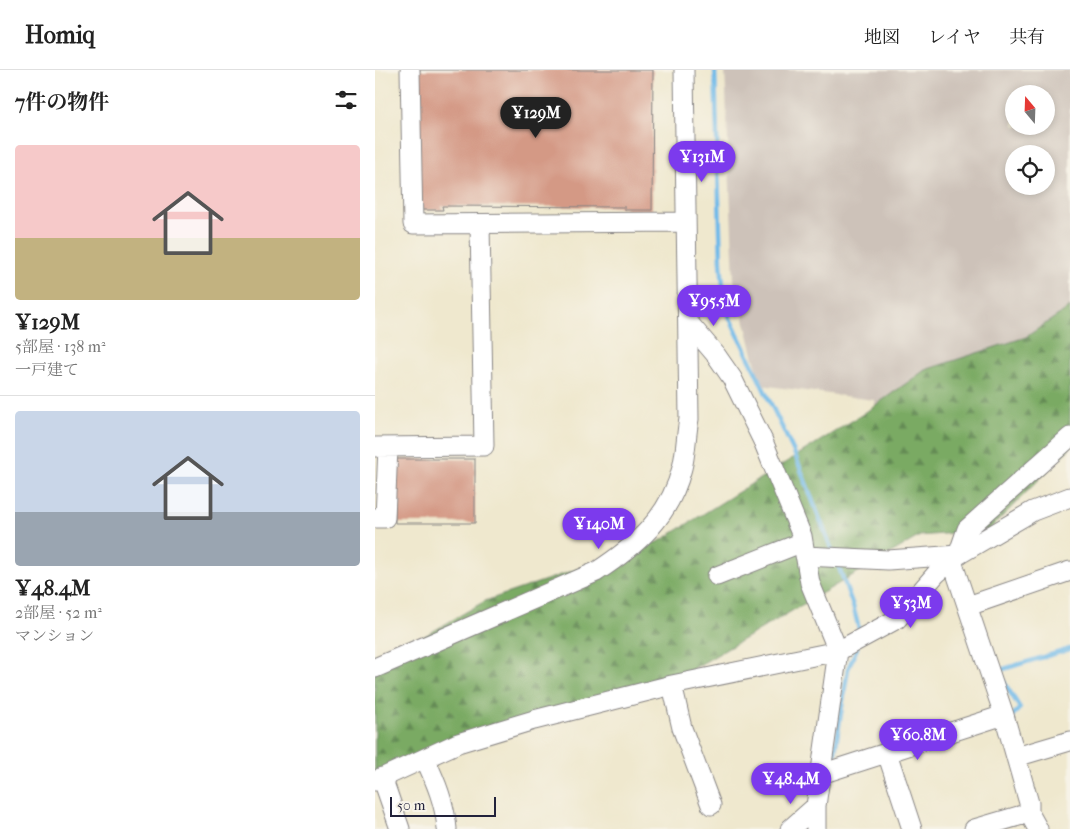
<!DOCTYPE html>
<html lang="ja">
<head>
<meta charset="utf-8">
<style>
  body { margin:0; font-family:"IM FELL French Canon","Noto Serif JP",serif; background:#f2f2f2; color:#222; height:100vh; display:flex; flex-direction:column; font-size:19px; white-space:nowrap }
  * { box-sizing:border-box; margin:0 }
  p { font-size:16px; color:#767676 }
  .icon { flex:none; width:28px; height:28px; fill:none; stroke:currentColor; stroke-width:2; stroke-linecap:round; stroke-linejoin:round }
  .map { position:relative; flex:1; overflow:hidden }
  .sheet { display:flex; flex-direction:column; background:#fff; width:375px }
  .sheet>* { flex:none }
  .needle { width:32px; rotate:341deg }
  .buttons { position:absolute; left:630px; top:15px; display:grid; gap:10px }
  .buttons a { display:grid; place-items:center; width:50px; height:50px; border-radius:50%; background:#fff; box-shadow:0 2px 8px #0003; font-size:25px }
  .scale { position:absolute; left:15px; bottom:12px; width:106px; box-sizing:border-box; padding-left:5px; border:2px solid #22223b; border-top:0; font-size:14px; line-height:18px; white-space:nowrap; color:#22223b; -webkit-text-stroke:4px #f7f3e8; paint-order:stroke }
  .price { position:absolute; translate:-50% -42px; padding:0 11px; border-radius:18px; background:#7c3aed; color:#fff; font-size:16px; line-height:32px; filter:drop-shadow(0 1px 2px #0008) }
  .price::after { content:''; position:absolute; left:50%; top:30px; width:15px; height:11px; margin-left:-8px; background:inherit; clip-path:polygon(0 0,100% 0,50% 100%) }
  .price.on { background:#222; color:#fff }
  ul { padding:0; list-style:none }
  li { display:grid; align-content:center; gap:10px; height:265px; padding:0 15px }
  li+li { border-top:1px solid #e0e0e0 }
  li span { display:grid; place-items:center; height:155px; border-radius:5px; color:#555 }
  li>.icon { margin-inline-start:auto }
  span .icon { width:90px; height:90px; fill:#fffc; stroke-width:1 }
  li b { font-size:21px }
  h2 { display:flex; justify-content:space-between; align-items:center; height:60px; padding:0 15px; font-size:21px }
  header { display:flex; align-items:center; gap:30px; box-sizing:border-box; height:70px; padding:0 25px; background:#fff; border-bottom:1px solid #e0e0e0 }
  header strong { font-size:24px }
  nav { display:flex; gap:28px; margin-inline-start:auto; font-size:18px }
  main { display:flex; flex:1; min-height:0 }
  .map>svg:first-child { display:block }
</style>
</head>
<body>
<header>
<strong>Homiq</strong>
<nav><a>地図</a><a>レイヤ</a><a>共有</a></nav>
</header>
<main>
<section class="sheet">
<h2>7件の物件<svg class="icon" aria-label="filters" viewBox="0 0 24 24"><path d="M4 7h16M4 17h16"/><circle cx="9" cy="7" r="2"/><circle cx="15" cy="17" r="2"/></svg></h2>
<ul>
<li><span style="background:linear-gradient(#f6c9c9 60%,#c2b280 0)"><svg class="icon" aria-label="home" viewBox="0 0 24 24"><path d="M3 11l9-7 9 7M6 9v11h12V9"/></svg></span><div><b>¥129M</b><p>5部屋 · 138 m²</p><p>一戸建て</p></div></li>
<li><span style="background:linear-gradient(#c9d6e8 65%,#9aa5b1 0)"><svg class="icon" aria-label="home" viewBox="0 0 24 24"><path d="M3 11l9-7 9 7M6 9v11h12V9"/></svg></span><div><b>¥48.4M</b><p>2部屋 · 52 m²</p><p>マンション</p></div></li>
</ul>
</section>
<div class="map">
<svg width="695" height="759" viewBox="0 0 695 759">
  <defs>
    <pattern id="forest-firs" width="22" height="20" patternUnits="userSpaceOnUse" patternTransform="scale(1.25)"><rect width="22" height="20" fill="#7aaa64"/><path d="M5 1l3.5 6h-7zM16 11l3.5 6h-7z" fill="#648a54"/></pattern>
  </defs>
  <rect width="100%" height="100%" fill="#f7f3e8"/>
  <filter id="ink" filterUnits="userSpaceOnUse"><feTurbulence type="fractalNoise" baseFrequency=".02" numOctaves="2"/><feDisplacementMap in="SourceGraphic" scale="10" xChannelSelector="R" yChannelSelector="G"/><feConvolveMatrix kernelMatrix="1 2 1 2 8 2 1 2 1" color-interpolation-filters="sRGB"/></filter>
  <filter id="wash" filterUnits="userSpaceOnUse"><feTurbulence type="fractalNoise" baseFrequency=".0096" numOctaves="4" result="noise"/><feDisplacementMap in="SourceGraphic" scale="20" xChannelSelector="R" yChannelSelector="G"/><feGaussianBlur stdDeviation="1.12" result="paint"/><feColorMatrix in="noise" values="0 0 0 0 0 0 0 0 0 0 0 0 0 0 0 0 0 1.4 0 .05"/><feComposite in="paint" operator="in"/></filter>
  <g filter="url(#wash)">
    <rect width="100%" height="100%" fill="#efe8ce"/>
    <path fill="#cdc2b9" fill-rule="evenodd" d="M 350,0 L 695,0 L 695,267 L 512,378 L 499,330 L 386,315 L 359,210 ZM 639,24 L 671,24 L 671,56 L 639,56 ZM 639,84 L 671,84 L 671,116 L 639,116 Z"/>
    <path fill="url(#forest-firs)" stroke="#4e6650" d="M 695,237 L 695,378 L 614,460 L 545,466 L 316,600 L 0,707 L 0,595 L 110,531 L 285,471 L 488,344 L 550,300 L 651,267 Z"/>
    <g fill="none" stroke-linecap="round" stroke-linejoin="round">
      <path stroke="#70bae9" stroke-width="4.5" d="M 340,0 L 346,193 L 350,238 L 419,382 L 458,483
        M 462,492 L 478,536 L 485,563
        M 635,648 L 645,638 L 622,601 L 695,579
        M 458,694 L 473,599 L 482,578
        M 451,723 L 456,707"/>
    </g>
    <g id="blocks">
      <path fill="#d49985" d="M 44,0 L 278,0 L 277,140 L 250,140 L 250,137 L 67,136 L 68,140 L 44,140 Z
        M 20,389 L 100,389 L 100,453 L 20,453 Z"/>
    </g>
  </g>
  <g filter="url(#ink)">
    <use href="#blocks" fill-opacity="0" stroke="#888584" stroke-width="1"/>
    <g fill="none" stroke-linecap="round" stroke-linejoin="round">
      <g stroke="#888584" stroke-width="21">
        <path id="minor" d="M 35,0 L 38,154 L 311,152
          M 313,252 L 341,285 L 357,308 L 388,371 L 427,466 L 435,513 L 463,581 L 441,736 L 441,759
          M 0,377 L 109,376 L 105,154
          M 0,448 L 10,448 L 13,377
          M 583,485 L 592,459 L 695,367
          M 430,486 L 513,490 L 583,485
          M 577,491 L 629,645 L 654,733 L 654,743 L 663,759
          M 342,506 L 428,472
          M 593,536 L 695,501
          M 0,598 L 221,502 C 261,476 295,447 307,398 C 311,383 311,365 314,349 L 309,0
          M 297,615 L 307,658 L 336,735
          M 512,683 L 537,759
          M 641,687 L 695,671
          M 50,689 C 61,712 70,734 72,759
          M 446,704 L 629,645
          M 7,707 L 25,759
          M 0,711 L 83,673 L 159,650 L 297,615 L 463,581 L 522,549 L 561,504 L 583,485 L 658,441 L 695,427
          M 415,759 L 441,736
          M 599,759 L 654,743"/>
      </g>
      <use href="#minor" stroke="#fff" stroke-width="19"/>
    </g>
  </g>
</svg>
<div class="buttons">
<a><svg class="needle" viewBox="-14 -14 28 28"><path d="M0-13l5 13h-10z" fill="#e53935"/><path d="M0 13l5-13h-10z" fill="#767676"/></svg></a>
<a><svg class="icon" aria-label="locate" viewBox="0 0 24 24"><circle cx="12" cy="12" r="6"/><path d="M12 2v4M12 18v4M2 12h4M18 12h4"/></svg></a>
</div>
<div class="scale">50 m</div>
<b class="price on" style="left:161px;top:69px">¥129M</b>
<b class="price" style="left:327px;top:113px">¥131M</b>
<b class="price" style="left:339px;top:257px">¥95.5M</b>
<b class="price" style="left:224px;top:480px">¥140M</b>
<b class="price" style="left:536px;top:559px">¥53M</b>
<b class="price" style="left:543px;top:691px">¥60.8M</b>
<b class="price" style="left:416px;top:735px">¥48.4M</b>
</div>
</main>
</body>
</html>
